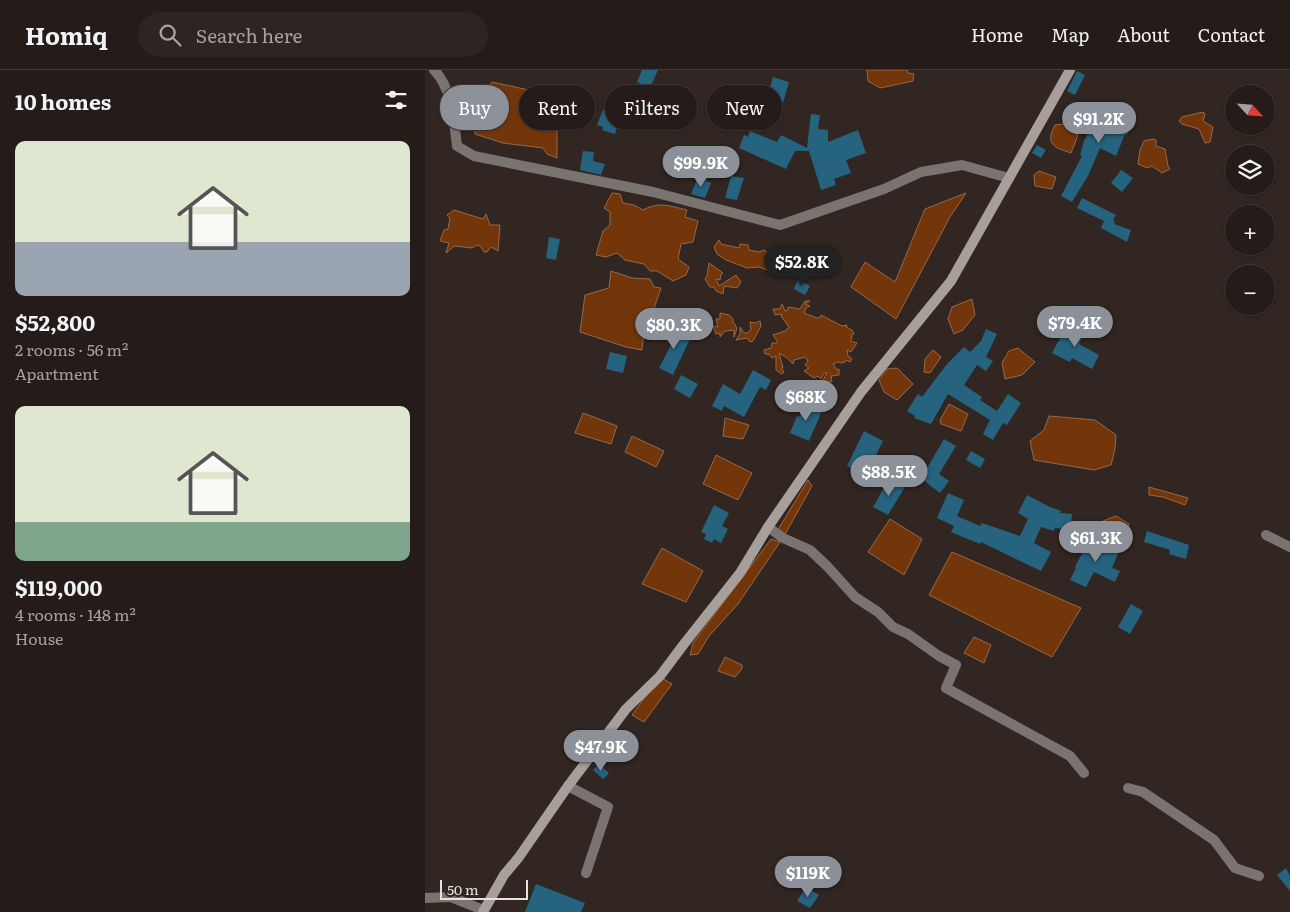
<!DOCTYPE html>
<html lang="en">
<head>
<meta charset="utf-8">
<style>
  body { margin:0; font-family:Literata,serif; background:#2d2522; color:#f1f3f6; height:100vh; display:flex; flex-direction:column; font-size:19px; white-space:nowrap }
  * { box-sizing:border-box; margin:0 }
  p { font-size:16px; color:#a3a1a2 }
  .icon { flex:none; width:28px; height:28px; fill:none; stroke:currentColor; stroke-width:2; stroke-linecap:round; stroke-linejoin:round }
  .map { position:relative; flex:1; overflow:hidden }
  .drawer { display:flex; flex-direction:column; background:#251c19; width:425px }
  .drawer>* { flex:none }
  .hud { position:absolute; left:15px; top:15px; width:475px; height:45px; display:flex; gap:10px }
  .needle { width:32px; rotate:116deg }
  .tools { position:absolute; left:800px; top:15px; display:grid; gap:10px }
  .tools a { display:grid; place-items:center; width:50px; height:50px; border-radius:50%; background:#251c19; box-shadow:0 1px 4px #0004,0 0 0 1px #423a38; font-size:25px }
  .scale { position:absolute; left:15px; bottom:12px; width:88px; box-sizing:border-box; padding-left:5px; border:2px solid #e7e0dc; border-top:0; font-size:14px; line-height:18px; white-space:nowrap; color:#e7e0dc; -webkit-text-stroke:4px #312621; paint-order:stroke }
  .price { position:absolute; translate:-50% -42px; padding:0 11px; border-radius:18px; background:#8c9099; color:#fff; font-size:16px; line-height:32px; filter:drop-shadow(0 1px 2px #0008) }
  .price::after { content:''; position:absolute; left:50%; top:30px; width:15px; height:11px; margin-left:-8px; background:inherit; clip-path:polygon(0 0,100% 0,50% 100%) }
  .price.selected { background:#222; color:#fff }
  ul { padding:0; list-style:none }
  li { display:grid; align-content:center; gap:10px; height:265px; padding:0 15px }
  li span { display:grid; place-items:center; height:155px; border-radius:10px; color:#555 }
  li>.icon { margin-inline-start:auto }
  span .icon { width:90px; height:90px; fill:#fffc; stroke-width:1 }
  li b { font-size:21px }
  h2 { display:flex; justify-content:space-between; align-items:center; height:60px; padding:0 15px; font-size:21px }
  .pill { padding:0 18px; border-radius:22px; background:#251c19; box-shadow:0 1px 4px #0004,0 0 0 1px #423a38; font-size:18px; line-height:45px }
  .pill.selected { background:#8c9099; color:#fff }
  header { display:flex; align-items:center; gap:30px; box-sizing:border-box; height:70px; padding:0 25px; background:#251c19; border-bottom:1px solid #423a38 }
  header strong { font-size:24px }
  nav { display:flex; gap:28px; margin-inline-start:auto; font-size:18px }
  .search { width:350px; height:45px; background:#2d2522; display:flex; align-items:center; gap:12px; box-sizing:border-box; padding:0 18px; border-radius:28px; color:#a3a1a2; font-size:19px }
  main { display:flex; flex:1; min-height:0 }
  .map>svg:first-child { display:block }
</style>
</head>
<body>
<header>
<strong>Homiq</strong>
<div class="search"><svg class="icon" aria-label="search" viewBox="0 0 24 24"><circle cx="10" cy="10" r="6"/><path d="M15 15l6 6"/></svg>Search here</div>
<nav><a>Home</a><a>Map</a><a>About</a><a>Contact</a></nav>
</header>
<main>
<section class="drawer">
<h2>10 homes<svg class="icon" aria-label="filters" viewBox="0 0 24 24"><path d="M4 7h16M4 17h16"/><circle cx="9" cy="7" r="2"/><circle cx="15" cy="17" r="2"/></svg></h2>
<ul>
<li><span style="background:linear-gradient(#dfe7d0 65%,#9aa5b1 0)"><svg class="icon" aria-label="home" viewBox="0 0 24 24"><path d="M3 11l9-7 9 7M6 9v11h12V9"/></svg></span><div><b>$52,800</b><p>2 rooms · 56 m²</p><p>Apartment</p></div></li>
<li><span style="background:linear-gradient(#dfe7d0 75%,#7fa58c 0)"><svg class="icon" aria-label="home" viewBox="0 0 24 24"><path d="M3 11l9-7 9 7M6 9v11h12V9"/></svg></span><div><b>$119,000</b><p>4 rooms · 148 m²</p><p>House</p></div></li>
</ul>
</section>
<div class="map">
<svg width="865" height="842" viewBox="0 0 865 842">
  <rect width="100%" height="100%" fill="#312621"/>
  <path fill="#73360b" stroke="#96694a" d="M 442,0 L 482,0 L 483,3 L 489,4 L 488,11 L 455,18 L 443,11 Z
    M 67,12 L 145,29 L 142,41 L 138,45 L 132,62 L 132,88 L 122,84 L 118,78 L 78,73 L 50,64 L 49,44 L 57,26 Z
    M 778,42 L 780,44 L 778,51 L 788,57 L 785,72 L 780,73 L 774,59 L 757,54 L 754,51 L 757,47 Z
    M 638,54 L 653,65 L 646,83 C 628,77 620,74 630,55 Z
    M 728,69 L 731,70 L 731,76 L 740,79 L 743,96 L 745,99 L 737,103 L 727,96 L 722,98 L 713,94 L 715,80 L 719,71 Z
    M 614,101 L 631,107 L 627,119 L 610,116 L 609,105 Z
    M 187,123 L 195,124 L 198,133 L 209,135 L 218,140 C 235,131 244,136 262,140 L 260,147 L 273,151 L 268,172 L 256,174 L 253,189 L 264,197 L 261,205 L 248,211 L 232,201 L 225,201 L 219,194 L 200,190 L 192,183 L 181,187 L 171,185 L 178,161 L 185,155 L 185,142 L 179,138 Z
    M 541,123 L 525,147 L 471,249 L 426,217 L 440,192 L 470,212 L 500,139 Z
    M 29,140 L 58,149 L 61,144 L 65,155 L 75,155 L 73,181 L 66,177 L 62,182 L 59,182 L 55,176 L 52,175 L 47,178 L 29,176 L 21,183 L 24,173 L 15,171 L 19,160 L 23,159 L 25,148 L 22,145 Z
    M 294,170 L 296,174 L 314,178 L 315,174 L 323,175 L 324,180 L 334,182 L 339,180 L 346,184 L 351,184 L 352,179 L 358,179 L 360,183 L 364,184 L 363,190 L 356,192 L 357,198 L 351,202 L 345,201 L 334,197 L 322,198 L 301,190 L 292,184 L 289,177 Z
    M 400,179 L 404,180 L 406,185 C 400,200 397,196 383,198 L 383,182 Z
    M 284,193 L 298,203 L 296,204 L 295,210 L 291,209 L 294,216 L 311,205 L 316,212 L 312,218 L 299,216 L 298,224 L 291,221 L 289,217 L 285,217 L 280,209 L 282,206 Z
    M 186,201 L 207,208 L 225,209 L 229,217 L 236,218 L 218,270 L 217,280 L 201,277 L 155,262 L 160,225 L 184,218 Z
    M 547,229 L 550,245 L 538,260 L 529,264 L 523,249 L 527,237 Z
    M 380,231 L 385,231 L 380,234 L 385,236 L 381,238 L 379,243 L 392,248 L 396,247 L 396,245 L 417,256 L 422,255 L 421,257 L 427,260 L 429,264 L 426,265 L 427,268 L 425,271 L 432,273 L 426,282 L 422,280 L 423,286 L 427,289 L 425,292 L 421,290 L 420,292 L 417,293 L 413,292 L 408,294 L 412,300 L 414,299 L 414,305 L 406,306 L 407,312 L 404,311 L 400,313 L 397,312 L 402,303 L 399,303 L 396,309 L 393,306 L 389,308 L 379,301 L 384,298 L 380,295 L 383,291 L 380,287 L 369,290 L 368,294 L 362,288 L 354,283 L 358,298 L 356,298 L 359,302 L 357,304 L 351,300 L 351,286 L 347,288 L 344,284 L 340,284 L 339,280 L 346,278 L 347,273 L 352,273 L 352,271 L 348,265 L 360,261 L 364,257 L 356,246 L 357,244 L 350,245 L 348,239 L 355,239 L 357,234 L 360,241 L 362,241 L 363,237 L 375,239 Z
    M 295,243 L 304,245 L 308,249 L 308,252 C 314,259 311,260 309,267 L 309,260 L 300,261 L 295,267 L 295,263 L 291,264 L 288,256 L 293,257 L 291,249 L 295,249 Z
    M 335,251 L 336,256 L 328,271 L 325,272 L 322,268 L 311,270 L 315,264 L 315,257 L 319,263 L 322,263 L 326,260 L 325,252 L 330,253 Z
    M 593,278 L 610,292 L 597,305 L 580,309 L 577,293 L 584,281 Z
    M 508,280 L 516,287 L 505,303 L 499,302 L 500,289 Z
    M 472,298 L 488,314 L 472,330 L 459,322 L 454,310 L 462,299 Z
    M 524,334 L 543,344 L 536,361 L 516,354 L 515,350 Z
    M 158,343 L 192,356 L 186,374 L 150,363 Z
    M 624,346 L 670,350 L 691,365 L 690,379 L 686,395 L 669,400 L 609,390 L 605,371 L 619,360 Z
    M 300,348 L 324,355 L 318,369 L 298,366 Z
    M 207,366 L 239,381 L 231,397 L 200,382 Z
    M 291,385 L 327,403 L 313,430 L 278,414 Z
    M 383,410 L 387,416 L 358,468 L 351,463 Z
    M 724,417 L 763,428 L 760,435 L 738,427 L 724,425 Z
    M 691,446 L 704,454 L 697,469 L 674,460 L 678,451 Z
    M 465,449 L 497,469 L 479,505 L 443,482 Z
    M 346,469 L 355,472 L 313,534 L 284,566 L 273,584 L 265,585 L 268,573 Z
    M 237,478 L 278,501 L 261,532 L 217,514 Z
    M 527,482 L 656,538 L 627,587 L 504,525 Z
    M 549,567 L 566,575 L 559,593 L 539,583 Z
    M 300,587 L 317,595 L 317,599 L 310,607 L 293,601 Z
    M 235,607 L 247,614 L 219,652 L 207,645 Z"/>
  <path fill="#26637e" d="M 217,0 L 233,0 L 225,18 L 212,12 Z
    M 652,1 L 660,5 L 650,25 L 642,21 Z
    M 348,7 L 364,12 L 358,33 L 342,28 Z
    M 675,33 L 709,45 L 702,65 L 700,64 L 691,86 L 675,78 L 663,106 L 647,132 L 636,126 L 657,86 L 655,85 L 659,71 L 665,59 L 666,59 Z
    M 178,40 L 195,47 L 190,64 L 177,60 L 178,57 L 172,55 Z
    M 386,44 L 395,45 L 393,59 L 403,60 L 403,72 L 433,60 L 441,83 L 421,90 L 426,103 L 409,109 L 411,115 L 396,120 L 384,81 L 370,81 L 361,99 L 314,78 L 319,65 L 323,67 L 325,61 L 352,72 L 356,65 L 382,78 Z
    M 612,75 L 621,80 L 616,88 L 607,83 Z
    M 158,81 L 169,82 L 168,91 L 180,94 L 176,105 L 155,100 Z
    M 696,100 L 708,108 L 697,122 L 686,113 Z
    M 306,106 L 319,108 L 312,130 L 300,128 Z
    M 273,107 L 286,113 L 280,128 L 266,124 Z
    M 657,128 L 691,145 L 688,150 L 690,152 L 689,154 L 706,160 L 702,172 L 676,158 L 679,151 L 652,138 Z
    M 124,167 L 135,169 L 131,190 L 121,188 Z
    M 373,209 L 385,216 L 380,225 L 369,219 Z
    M 642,255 L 659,264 L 654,274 L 674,285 L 667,299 L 647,288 L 645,292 L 627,283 Z
    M 242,257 L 265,269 L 248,305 L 234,298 L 247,273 L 236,267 Z
    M 561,259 L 572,264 L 561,287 L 568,291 L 561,301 L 552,295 L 539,315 L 557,327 L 555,330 L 572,341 L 583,324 L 596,333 L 582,355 L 578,353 L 568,370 L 558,364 L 565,350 L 523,324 L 506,354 L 489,348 L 490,346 L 482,341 L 493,324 L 497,327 L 522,294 L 539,277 L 545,282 L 556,271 Z
    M 185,282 L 202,286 L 198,303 L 181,299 Z
    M 328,300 L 346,310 L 341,320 L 335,317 L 319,347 L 299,336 L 297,341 L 287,336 L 298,314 L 315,324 Z
    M 256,305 L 273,314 L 265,328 L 249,319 Z
    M 381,333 L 397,341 L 384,371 L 365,363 L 372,346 L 374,347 Z
    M 439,361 L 458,371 L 441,405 L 422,396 Z
    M 519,369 L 531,376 L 514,404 L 524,411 L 515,423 L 494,407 L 487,417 L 476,410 L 490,391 L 501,400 Z
    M 546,381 L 560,389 L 555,398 L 541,390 Z
    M 464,409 L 480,417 L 463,445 L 448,437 Z
    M 523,423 L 539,430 L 532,446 L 555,456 L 557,453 L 595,466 L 603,449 L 593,443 L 602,425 L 625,437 L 636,441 L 635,443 L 647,444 L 645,460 L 630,458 L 629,461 L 616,457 L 609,473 L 626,482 L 616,501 L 556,472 L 555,474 L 526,462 L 529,456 L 512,448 Z
    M 289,435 L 304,443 L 297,456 L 303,459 L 296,473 L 289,469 L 287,473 L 279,469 L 281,464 L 276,462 Z
    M 722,461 L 764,475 L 761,489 L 744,484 L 745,480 L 719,472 Z
    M 664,470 L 681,478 L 684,473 L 695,479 L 687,498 L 695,501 L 690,512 L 669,502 L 661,517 L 645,510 L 651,498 L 650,497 Z
    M 706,534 L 718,541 L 705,564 L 693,557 Z
    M 174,694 L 184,703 L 178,709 L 168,700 Z
    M 861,798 L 865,806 L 865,821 L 852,805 Z
    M 111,814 L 160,833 L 156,842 L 100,842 Z
    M 381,817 L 394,825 L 385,838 L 372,831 Z"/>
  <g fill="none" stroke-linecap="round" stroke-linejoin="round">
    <path stroke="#7a7471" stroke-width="10" d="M 9,0 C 27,17 29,53 32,76 L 49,86 L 228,122 L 355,155 L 459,119 L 496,102 L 537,95 L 584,108
      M 343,457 L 358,468 L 385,480 L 403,497 L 430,527 L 453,542 L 468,557 L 483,564 L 514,586 L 531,595 L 521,618 L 645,686 L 659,703
      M 841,465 L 865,477
      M 143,716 L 183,737 L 161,803
      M 703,718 L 718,722 L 789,770 L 810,798 L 834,806
      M 0,828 L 26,827 L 58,840"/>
    <path stroke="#a99f9a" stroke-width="10" d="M 58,842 L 79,805 L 94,787 L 143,716 L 201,639 L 235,606 L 259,574 L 315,503 L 343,457 L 436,322 L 526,211 L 645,0"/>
  </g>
</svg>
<div class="tools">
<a><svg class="needle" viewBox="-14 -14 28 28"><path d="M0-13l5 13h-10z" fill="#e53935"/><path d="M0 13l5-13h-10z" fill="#a3a1a2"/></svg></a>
<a><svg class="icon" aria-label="layers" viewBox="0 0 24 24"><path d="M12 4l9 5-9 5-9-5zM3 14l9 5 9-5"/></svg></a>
<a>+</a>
<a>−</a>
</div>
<div class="scale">50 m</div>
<b class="price" style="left:674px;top:74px">$91.2K</b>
<b class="price" style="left:276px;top:118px">$99.9K</b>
<b class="price selected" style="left:377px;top:217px">$52.8K</b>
<b class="price" style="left:650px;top:278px">$79.4K</b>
<b class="price" style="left:249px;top:280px">$80.3K</b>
<b class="price" style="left:381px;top:352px">$68K</b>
<b class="price" style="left:464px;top:427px">$88.5K</b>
<b class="price" style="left:671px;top:493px">$61.3K</b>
<b class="price" style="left:176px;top:702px">$47.9K</b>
<b class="price" style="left:383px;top:828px">$119K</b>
<div class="hud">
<a class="pill selected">Buy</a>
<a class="pill">Rent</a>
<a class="pill">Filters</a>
<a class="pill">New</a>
</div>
</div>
</main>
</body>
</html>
